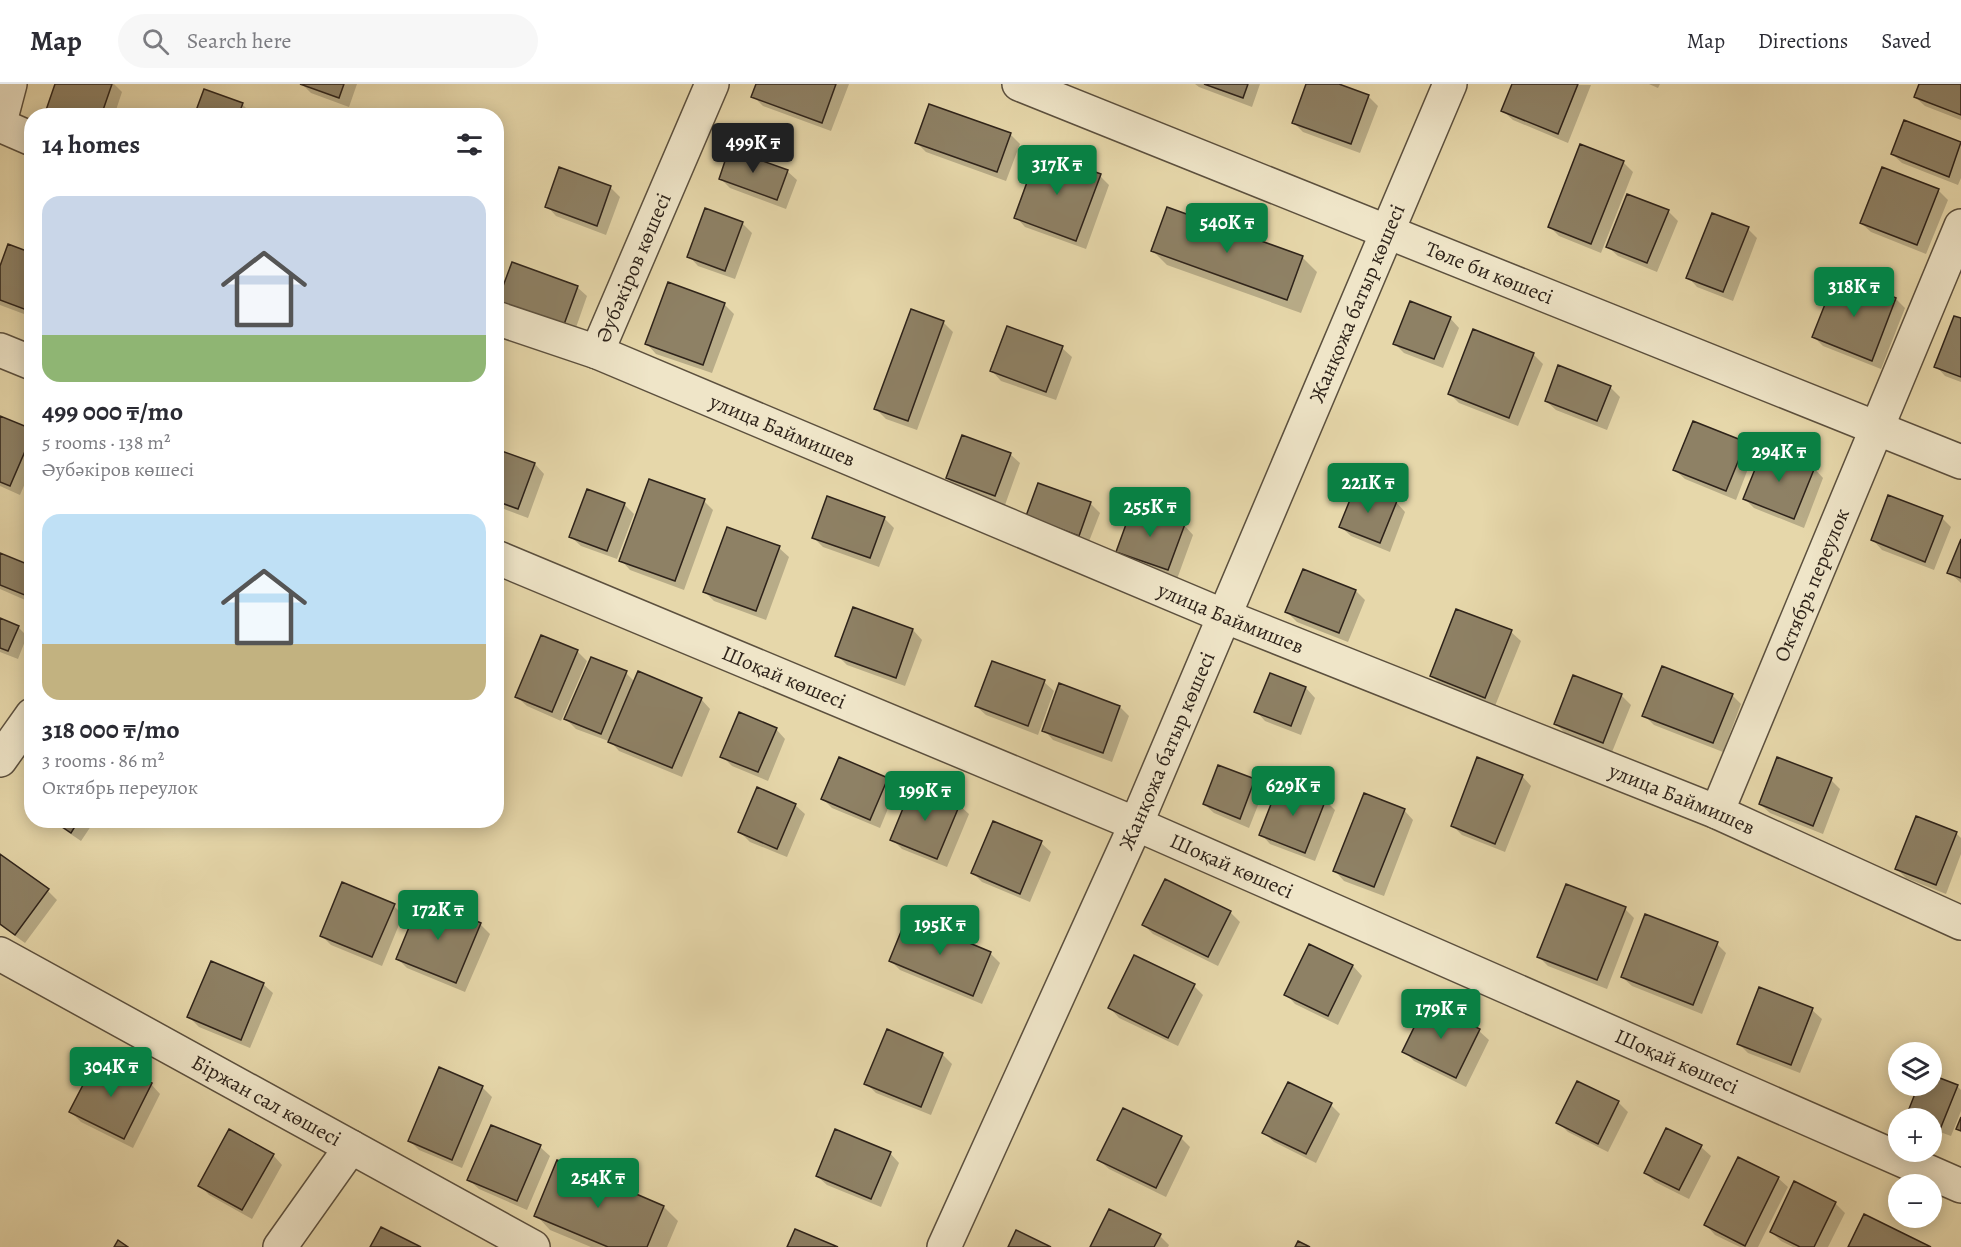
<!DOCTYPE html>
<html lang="en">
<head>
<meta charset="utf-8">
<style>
  body { margin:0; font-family:Alegreya,serif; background:#f7f7f7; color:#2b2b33; height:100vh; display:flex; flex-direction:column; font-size:22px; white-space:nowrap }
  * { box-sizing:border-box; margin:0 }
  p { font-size:20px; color:#7c7c81 }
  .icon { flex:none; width:33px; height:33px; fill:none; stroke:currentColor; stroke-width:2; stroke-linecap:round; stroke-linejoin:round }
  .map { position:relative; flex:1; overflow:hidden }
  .details { position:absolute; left:24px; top:24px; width:480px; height:720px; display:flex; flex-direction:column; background:#fff; border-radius:24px; box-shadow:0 3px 15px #0003 }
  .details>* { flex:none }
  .controls { position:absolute; left:1888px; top:958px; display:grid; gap:12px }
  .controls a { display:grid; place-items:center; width:54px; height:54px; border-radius:50%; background:#fff; box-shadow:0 3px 15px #0003; font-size:30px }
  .price { position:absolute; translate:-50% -51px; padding:0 14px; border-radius:6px; background:#0b8043; color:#fff; font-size:20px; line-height:39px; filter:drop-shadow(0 2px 3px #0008) }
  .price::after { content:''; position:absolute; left:50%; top:36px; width:18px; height:14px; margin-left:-9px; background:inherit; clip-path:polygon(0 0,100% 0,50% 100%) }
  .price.current { background:#222; color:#fff }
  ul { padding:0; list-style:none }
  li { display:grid; align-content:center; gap:12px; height:318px; padding:0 18px }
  li span { display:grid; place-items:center; height:186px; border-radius:18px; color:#555 }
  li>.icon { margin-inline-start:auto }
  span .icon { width:108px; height:108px; fill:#fffc; stroke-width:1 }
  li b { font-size:26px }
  h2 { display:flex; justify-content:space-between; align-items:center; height:72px; padding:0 18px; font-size:26px }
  header { display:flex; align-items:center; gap:36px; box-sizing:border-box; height:84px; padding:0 30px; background:#fff; border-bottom:2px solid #e1e1e2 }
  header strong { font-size:28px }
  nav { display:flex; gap:33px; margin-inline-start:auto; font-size:21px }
  .search { width:420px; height:54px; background:#f7f7f7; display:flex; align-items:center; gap:15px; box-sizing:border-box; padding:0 21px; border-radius:33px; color:#7c7c81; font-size:22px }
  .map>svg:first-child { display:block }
</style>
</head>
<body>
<header>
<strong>Map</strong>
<div class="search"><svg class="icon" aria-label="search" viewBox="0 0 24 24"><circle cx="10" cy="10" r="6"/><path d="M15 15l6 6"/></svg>Search here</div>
<nav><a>Map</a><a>Directions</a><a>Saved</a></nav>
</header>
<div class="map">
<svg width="1961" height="1163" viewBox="0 0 1961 1163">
  <rect width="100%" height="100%" fill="#e6d7aa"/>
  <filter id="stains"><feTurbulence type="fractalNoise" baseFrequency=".00333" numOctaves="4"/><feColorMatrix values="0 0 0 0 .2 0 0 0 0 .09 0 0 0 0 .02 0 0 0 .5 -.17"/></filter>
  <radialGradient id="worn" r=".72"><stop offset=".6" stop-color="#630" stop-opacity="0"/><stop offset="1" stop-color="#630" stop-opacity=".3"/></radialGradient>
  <path fill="#0003" d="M 57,0 L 114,0 L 122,8 L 114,32 L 46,32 Z
    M 302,0 L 357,0 L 349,23 L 311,9 Z
    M 758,0 L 849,0 L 831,47 L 763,22 L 753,12 Z
    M 1195,0 L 1260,0 L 1252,23 L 1199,3 Z
    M 1308,0 L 1335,0 L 1368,12 L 1378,22 L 1360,69 L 1303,48 L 1294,39 Z
    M 1514,0 L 1591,1 L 1568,59 L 1513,36 L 1503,27 Z
    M 1649,0 L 1660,0 L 1658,4 Z
    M 1920,0 L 1961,0 L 1961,36 L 1925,22 L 1915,13 Z
    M 242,20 L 252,30 L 251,32 L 196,32 Z
    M 1905,38 L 1961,59 L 1961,94 L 1958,101 L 1902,79 L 1892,70 Z
    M 1010,50 L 1020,60 L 1006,97 L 926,68 L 916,58 Z
    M 1623,78 L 1633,88 L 1601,169 L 1559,152 L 1549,142 Z
    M 787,87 L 797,96 L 786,125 L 730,104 L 720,94 Z
    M 1100,92 L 1109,101 L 1086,165 L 1025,143 L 1016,133 Z
    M 610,103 L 620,113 L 606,151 L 556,132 L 547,122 Z
    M 1938,106 L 1948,116 L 1926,170 L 1871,148 L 1861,139 Z
    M 1668,127 L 1678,137 L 1657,188 L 1618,172 L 1608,163 Z
    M 742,139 L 752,149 L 735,195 L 698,182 L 689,172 Z
    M 1748,145 L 1757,154 L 1733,217 L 1697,203 L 1688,193 Z
    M 1152,166 L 1302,173 L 1317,188 L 1301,229 L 1167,181 Z
    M 32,170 L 32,233 L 0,221 L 0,187 Z
    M 577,203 L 587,212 L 572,255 L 507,232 Z
    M 1896,215 L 1905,224 L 1881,285 L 1823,262 L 1814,253 Z
    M 724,220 L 734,230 L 712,289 L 656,270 L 647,260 Z
    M 1450,234 L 1459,244 L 1443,284 L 1404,269 L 1395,260 Z
    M 1961,236 L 1961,298 L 1945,292 L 1936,282 Z
    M 943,238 L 953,248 L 917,346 L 886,335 L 876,325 Z
    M 1474,247 L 1534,271 L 1543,280 L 1518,342 L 1459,319 L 1449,309 Z
    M 1062,264 L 1072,273 L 1056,316 L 1001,297 L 992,287 Z
    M 1610,303 L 1620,313 L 1607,346 L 1556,326 L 1546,317 Z
    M 0,333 L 32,346 L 32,383 L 20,411 L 0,402 Z
    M 1745,360 L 1754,369 L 1736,416 L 1685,395 L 1675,386 Z
    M 497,366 L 535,380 L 544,390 L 528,434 L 496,422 Z
    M 1010,370 L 1020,379 L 1005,421 L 957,404 L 947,394 Z
    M 1814,384 L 1823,394 L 1804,444 L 1754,424 L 1745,415 Z
    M 704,417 L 713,426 L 684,506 L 630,486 L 621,476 Z
    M 1396,418 L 1405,428 L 1390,468 L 1351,452 L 1341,443 Z
    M 1090,419 L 1100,429 L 1088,460 L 1028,432 Z
    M 624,420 L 634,430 L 617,475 L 581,462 L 571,453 Z
    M 884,434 L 894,444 L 879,483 L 823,463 L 814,454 Z
    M 1942,434 L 1951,443 L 1934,486 L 1882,466 L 1873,456 Z
    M 1184,441 L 1193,451 L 1177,495 L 1127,477 L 1118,467 Z
    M 1961,459 L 1961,499 L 1949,488 Z
    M 779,464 L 789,473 L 766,536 L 714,517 L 705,508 Z
    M 0,470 L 32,483 L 32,519 L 0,505 Z
    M 1356,507 L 1365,516 L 1348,558 L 1297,538 L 1287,528 Z
    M 0,536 L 18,543 L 27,552 L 18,575 L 0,568 Z
    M 913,546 L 922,556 L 905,602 L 847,581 L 837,571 Z
    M 1511,548 L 1521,557 L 1495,622 L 1441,601 L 1431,591 Z
    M 577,567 L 587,577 L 561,637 L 527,622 L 517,613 Z
    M 992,578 L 1044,598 L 1054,607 L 1038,651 L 986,631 L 976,622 Z
    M 626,589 L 635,598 L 701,615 L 710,625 L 682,693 L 619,667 L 611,658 L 576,645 L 566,635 Z
    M 1270,590 L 1306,604 L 1315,614 L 1301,651 L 1265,637 L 1256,627 Z
    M 1621,611 L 1631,621 L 1612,668 L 1565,649 L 1556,640 Z
    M 1732,611 L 1741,620 L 1723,668 L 1654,641 L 1644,631 Z
    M 1120,623 L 1129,632 L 1112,678 L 1053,656 L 1044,646 Z
    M 776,645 L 785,655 L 768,697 L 732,682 L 722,672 Z
    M 1219,683 L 1254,697 L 1264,706 L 1249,744 L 1214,729 L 1204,720 Z
    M 1522,692 L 1531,702 L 1505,768 L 1462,751 L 1452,741 Z
    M 887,695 L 896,705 L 880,744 L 832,724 L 823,715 Z
    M 1831,696 L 1840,705 L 1823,750 L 1770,729 L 1760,720 Z
    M 1325,716 L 1335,726 L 1315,777 L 1270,760 L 1261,750 Z
    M 795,721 L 805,730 L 787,773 L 750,758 L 740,748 Z
    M 959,721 L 969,730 L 947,783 L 902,765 L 892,755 Z
    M 1404,726 L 1413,736 L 1384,812 L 1344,797 L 1335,787 Z
    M 50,736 L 95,736 L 81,757 Z
    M 1956,749 L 1961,754 L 1961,770 L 1946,810 L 1906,794 L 1897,785 Z
    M 1041,759 L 1051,768 L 1030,818 L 982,798 L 973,789 Z
    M 0,772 L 48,807 L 57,816 L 25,859 L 0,841 Z
    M 1166,797 L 1230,828 L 1240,838 L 1218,882 L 1153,850 L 1144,841 Z
    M 394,822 L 403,831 L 382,882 L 331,861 L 321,851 Z
    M 1625,825 L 1634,834 L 1607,905 L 1548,882 L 1538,872 Z
    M 480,840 L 490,850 L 465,908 L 407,884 L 397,874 Z
    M 1717,860 L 1726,869 L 1702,930 L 1632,902 L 1622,893 Z
    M 1310,862 L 1353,882 L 1362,892 L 1338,941 L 1295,920 L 1286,910 Z
    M 990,869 L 1000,879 L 982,920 L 900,886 L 891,877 Z
    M 263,900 L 273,909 L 250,964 L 199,943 L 189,933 Z
    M 1194,902 L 1203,911 L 1178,962 L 1119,934 L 1110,924 Z
    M 1427,921 L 1479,947 L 1489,956 L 1466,1003 L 1414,977 L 1404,967 Z
    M 1812,926 L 1822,935 L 1800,989 L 1748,969 L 1739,960 Z
    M 942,970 L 952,980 L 931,1031 L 876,1009 L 866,999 Z
    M 1932,992 L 1957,1002 L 1961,1006 L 1961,1027 L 1951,1052 L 1932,1045 L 1932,1035 L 1913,1035 L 1908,1030 L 1919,1002 L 1932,1002 Z
    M 1578,999 L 1618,1018 L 1628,1028 L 1608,1068 L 1568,1048 L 1558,1038 Z
    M 151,1000 L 160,1010 L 133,1064 L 81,1038 L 71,1028 Z
    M 482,1003 L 492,1013 L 462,1084 L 419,1066 L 410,1057 Z
    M 1331,1021 L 1340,1030 L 1316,1079 L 1274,1058 L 1264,1049 Z
    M 1667,1046 L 1701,1063 L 1711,1072 L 1689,1115 L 1655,1098 L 1645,1089 Z
    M 1181,1054 L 1190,1063 L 1166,1113 L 1109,1085 L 1099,1076 Z
    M 540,1063 L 550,1072 L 527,1126 L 479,1105 L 469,1096 Z
    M 890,1069 L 899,1079 L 881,1123 L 827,1101 L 817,1092 Z
    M 273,1071 L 282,1081 L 252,1135 L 209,1111 L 200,1101 Z
    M 1778,1094 L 1788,1103 L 1758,1163 L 1740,1163 L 1715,1151 L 1706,1141 Z
    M 1835,1119 L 1845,1129 L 1828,1163 L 1793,1163 L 1781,1157 L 1771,1148 Z
    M 664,1123 L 678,1137 L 667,1163 L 591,1163 L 550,1146 L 536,1131 Z
    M 1160,1152 L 1169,1161 L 1168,1163 L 1091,1163 Z"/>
  <path fill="#8e8165" stroke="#2e231a" stroke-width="1.5" d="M 55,0 L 112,0 L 101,32 L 44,32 Z
    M 300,0 L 344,0 L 339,14 Z
    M 756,0 L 836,0 L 822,39 L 751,13 Z
    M 1204,0 L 1248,0 L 1243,14 Z
    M 1306,0 L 1339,0 L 1369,11 L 1351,60 L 1292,39 Z
    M 1512,0 L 1578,0 L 1558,50 L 1501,27 Z
    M 1919,0 L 1961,0 L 1961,31 L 1914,13 Z
    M 204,5 L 243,19 L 238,32 L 194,32 Z
    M 929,20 L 1011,49 L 997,88 L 915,59 Z
    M 1904,36 L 1961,58 L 1949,93 L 1891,70 Z
    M 1580,60 L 1624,77 L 1591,160 L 1548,143 Z
    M 729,65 L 788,86 L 777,116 L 719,95 Z
    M 1038,68 L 1101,90 L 1076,157 L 1014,134 Z
    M 559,83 L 611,102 L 597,142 L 545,123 Z
    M 1882,83 L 1939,105 L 1917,161 L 1860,139 Z
    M 1627,110 L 1669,126 L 1647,179 L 1606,163 Z
    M 1167,123 L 1303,172 L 1287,216 L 1151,167 Z
    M 705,124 L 743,138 L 725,187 L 687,173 Z
    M 1712,129 L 1749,143 L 1723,208 L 1686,194 Z
    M 8,160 L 32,169 L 32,228 L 0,216 L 0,182 Z
    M 512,178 L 578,202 L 562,246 L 496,221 Z
    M 1837,190 L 1896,214 L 1872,277 L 1812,253 Z
    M 668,198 L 725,219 L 703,281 L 645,260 Z
    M 1410,217 L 1451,233 L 1434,275 L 1393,260 Z
    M 911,225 L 944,237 L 908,337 L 874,325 Z
    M 1954,232 L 1961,234 L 1961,293 L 1934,283 Z
    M 1007,242 L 1063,262 L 1046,308 L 990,287 Z
    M 1473,245 L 1534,269 L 1509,334 L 1448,310 Z
    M 1558,281 L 1611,302 L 1597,337 L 1545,317 Z
    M 0,332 L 32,345 L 32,351 L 10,402 L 0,398 Z
    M 1693,337 L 1746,358 L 1726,407 L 1673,386 Z
    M 962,351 L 1011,369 L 995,412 L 946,394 Z
    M 1764,363 L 1815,383 L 1794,435 L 1743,415 Z
    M 496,365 L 535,379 L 518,425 L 496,417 Z
    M 649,395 L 705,415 L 675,497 L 619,477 Z
    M 1038,399 L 1091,418 L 1079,452 L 1026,432 Z
    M 1356,401 L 1397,417 L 1380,459 L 1339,443 Z
    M 587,405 L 625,419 L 607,467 L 569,453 Z
    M 1888,411 L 1943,432 L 1925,478 L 1871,456 Z
    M 827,412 L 885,433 L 870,474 L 812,454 Z
    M 1133,421 L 1185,440 L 1168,486 L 1116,468 Z
    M 727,443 L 780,462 L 756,527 L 703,508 Z
    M 1961,455 L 1961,494 L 1947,489 Z
    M 0,469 L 32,482 L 32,514 L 0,501 Z
    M 1303,485 L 1356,506 L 1339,549 L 1285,528 Z
    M 853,523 L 913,545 L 896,594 L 835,572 Z
    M 1456,525 L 1512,546 L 1485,614 L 1430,592 Z
    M 0,534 L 19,542 L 8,567 L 0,564 Z
    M 541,551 L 578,566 L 552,628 L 515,613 Z
    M 591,573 L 627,587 L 601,650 L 564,635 Z
    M 992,577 L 1045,596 L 1028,642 L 975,622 Z
    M 1662,582 L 1733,610 L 1713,659 L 1642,632 Z
    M 638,587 L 702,614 L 672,684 L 608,658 Z
    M 1270,589 L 1306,603 L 1291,642 L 1254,628 Z
    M 1573,591 L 1622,610 L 1603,659 L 1554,640 Z
    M 1059,599 L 1120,622 L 1103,669 L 1042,647 Z
    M 739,628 L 777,644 L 758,688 L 720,673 Z
    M 839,673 L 888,694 L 870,736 L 821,715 Z
    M 1477,673 L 1523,691 L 1495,760 L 1451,742 Z
    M 1777,673 L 1832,694 L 1813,742 L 1759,720 Z
    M 1218,681 L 1255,695 L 1240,735 L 1203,720 Z
    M 1280,697 L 1326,715 L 1305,769 L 1259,751 Z
    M 913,700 L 960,720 L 937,775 L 890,756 Z
    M 757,703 L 796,720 L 777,765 L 738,748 Z
    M 32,709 L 32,723 L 25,718 Z
    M 1364,709 L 1405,725 L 1374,803 L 1333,787 Z
    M 1916,732 L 1957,748 L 1936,801 L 1895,785 Z
    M 52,736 L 79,736 L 71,749 Z
    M 993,737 L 1042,757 L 1020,810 L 971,789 Z
    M 0,770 L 49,805 L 15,851 L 0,840 Z
    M 1165,795 L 1231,827 L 1208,873 L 1142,841 Z
    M 342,798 L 395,820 L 372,873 L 320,852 Z
    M 1566,800 L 1626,823 L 1597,896 L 1537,873 Z
    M 421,814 L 481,839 L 456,899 L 396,875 Z
    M 1645,830 L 1718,858 L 1693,921 L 1621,893 Z
    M 907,833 L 991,868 L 973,912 L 889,877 Z
    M 1309,860 L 1353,881 L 1328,932 L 1284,911 Z
    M 1134,871 L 1195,900 L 1168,954 L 1108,924 Z
    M 211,877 L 264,899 L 241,956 L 187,933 Z
    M 1759,903 L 1813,924 L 1791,981 L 1737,960 Z
    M 1426,919 L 1480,945 L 1456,994 L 1402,968 Z
    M 887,945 L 943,969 L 921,1023 L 864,1000 Z
    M 98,972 L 152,999 L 124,1055 L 69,1028 Z
    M 439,983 L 483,1002 L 452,1076 L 408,1057 Z
    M 1932,991 L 1958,1001 L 1941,1043 L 1932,1040 L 1932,1035 L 1919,1035 L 1907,1030 L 1918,1002 L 1932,1002 Z
    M 1577,997 L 1619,1017 L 1598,1060 L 1556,1039 Z
    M 1288,998 L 1332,1019 L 1306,1070 L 1262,1049 Z
    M 1123,1024 L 1182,1052 L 1156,1104 L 1097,1076 Z
    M 1961,1033 L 1961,1047 L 1956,1045 Z
    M 491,1041 L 541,1061 L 517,1117 L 467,1096 Z
    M 1666,1044 L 1702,1061 L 1679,1106 L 1644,1089 Z
    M 229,1045 L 274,1070 L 242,1126 L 198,1102 Z
    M 835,1045 L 891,1068 L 871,1115 L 816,1092 Z
    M 1738,1073 L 1779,1093 L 1745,1162 L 1704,1141 Z
    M 557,1076 L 664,1122 L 647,1163 L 608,1163 L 534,1132 Z
    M 1794,1097 L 1836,1118 L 1814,1163 L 1800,1163 L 1770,1148 Z
    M 1109,1125 L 1161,1150 L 1154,1163 L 1090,1163 Z
    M 1864,1130 L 1931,1163 L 1848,1163 Z
    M 381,1143 L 421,1163 L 370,1163 Z
    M 795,1145 L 838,1163 L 787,1163 Z
    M 1016,1146 L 1051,1163 L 1008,1163 Z
    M 118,1156 L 128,1163 L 114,1163 Z
    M 1298,1157 L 1310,1163 L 1295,1163 Z"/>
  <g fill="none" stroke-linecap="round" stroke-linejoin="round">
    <g stroke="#5c503e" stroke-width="36">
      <g id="minor">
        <path id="s1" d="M 1019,0 L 1961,378"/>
        <path d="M 0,38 L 10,0"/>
        <path d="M 0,41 L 32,55"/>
        <path id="s2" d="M 496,234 L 597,268 L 1224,532 L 1717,728 L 1961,839"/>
        <path d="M 0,266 L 32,279"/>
        <path id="s3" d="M 597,268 L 712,0"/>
        <path id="s4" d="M 496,473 L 1136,740 L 1961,1102"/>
        <path d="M 0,676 L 32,631"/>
        <path id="s5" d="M 1717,728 L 1961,142"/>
        <path id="s6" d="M 0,870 L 533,1163"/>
        <path d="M 280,1163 L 351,1063"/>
        <path id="s7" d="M 944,1163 L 1136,740 L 1450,0"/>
      </g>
    </g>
    <use href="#minor" stroke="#efe5c8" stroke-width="33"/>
  </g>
  <g text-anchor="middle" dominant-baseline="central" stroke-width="6" stroke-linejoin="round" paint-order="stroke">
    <g font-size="21" fill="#2e231a" stroke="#efe5c8">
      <text stroke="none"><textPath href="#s3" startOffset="92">Әубәкіров көшесі</textPath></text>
      <text stroke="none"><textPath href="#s1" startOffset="507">Төле би көшесі</textPath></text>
      <text stroke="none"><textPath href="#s7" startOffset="1030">Жанқожа батыр көшесі</textPath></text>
      <text stroke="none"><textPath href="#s2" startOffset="308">улица Баймишев</textPath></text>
      <text stroke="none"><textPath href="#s5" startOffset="246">Октябрь переулок</textPath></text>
      <text stroke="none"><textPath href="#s2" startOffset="794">улица Баймишев</textPath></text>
      <text stroke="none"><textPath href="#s4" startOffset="312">Шоқай көшесі</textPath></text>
      <text stroke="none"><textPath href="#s7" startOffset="544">Жанқожа батыр көшесі</textPath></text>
      <text stroke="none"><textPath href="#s2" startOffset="1280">улица Баймишев</textPath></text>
      <text stroke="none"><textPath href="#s4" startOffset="798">Шоқай көшесі</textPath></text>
      <text stroke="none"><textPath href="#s4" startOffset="1284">Шоқай көшесі</textPath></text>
      <text stroke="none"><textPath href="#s6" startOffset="304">Біржан сал көшесі</textPath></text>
    </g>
  </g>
  <rect width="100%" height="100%" filter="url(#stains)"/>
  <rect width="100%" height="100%" fill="url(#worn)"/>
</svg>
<div class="controls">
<a><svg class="icon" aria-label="layers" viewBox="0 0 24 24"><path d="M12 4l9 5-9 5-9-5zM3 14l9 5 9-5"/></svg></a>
<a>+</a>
<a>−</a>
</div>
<b class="price current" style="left:753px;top:90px">499K ₸</b>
<b class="price" style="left:1057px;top:112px">317K ₸</b>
<b class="price" style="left:1227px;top:170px">540K ₸</b>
<b class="price" style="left:1854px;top:234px">318K ₸</b>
<b class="price" style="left:1779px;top:399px">294K ₸</b>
<b class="price" style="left:1368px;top:430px">221K ₸</b>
<b class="price" style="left:1150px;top:454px">255K ₸</b>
<b class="price" style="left:1293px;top:733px">629K ₸</b>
<b class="price" style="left:925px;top:738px">199K ₸</b>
<b class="price" style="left:438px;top:857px">172K ₸</b>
<b class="price" style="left:940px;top:872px">195K ₸</b>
<b class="price" style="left:1441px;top:956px">179K ₸</b>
<b class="price" style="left:111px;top:1014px">304K ₸</b>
<b class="price" style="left:598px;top:1125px">254K ₸</b>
<section class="details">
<h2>14 homes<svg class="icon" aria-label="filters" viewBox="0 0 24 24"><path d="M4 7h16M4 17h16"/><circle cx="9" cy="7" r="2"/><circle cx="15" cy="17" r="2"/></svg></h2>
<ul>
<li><span style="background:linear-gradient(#c9d6e8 75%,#8fb573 0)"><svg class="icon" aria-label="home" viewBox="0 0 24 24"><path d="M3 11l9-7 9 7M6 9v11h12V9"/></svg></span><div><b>499 000 ₸/mo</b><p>5 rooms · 138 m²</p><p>Әубәкіров көшесі</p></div></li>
<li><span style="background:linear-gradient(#bfe0f5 70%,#c2b280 0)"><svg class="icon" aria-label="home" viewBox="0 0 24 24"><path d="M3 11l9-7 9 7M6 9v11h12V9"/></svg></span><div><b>318 000 ₸/mo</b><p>3 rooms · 86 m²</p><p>Октябрь переулок</p></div></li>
</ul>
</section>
</div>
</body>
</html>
